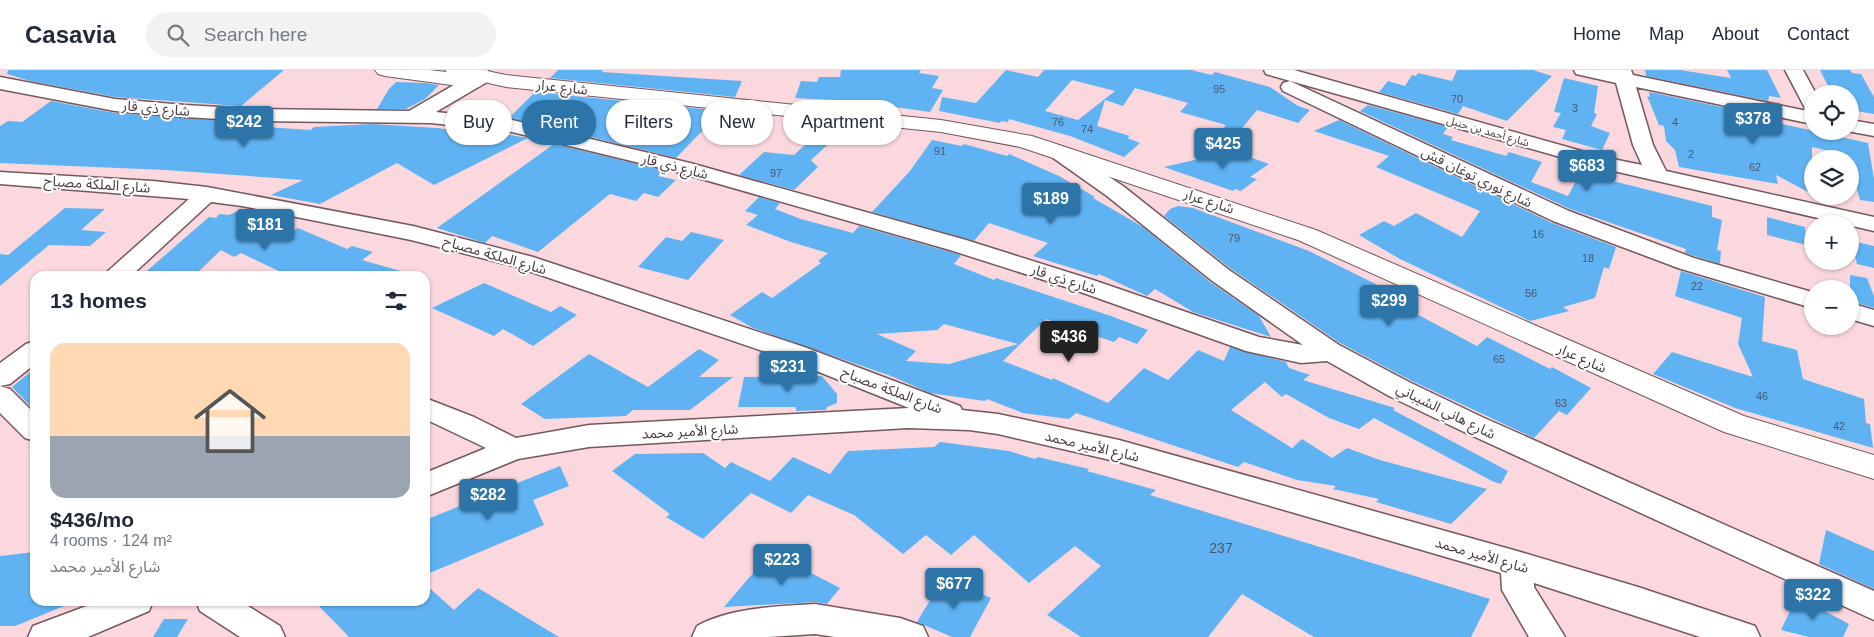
<!DOCTYPE html>
<html lang="en">
<head>
<meta charset="utf-8">
<style>
  body { margin:0; font-family:Helvetica,"Noto Sans Arabic",sans-serif; background:#f2f2f3; color:#1f2937; height:100vh; display:flex; flex-direction:column; font-size:19px; white-space:nowrap }
  * { box-sizing:border-box; margin:0 }
  p { font-size:16px; color:#747a83 }
  .icon { flex:none; width:28px; height:28px; fill:none; stroke:currentColor; stroke-width:2; stroke-linecap:round; stroke-linejoin:round }
  .map { position:relative; flex:1; overflow:hidden }
  .drawer { position:absolute; left:30px; top:201px; width:400px; height:335px; display:flex; flex-direction:column; background:#fff; border-radius:15px; box-shadow:0 1px 4px #0004 }
  .drawer>* { flex:none }
  .top-card { position:absolute; left:445px; top:30px; width:475px; height:45px; display:flex; gap:10px }
  .controls { position:absolute; left:1804px; top:15px; display:grid; gap:10px }
  .controls a { display:grid; place-items:center; width:55px; height:55px; border-radius:50%; background:#fff; box-shadow:0 1px 4px #0004; font-size:25px }
  .price { position:absolute; translate:-50% -42px; padding:0 11px; border-radius:5px; background:#2d75a9; color:#fff; font-size:16px; line-height:32px; filter:drop-shadow(0 1px 2px #0008) }
  .price::after { content:''; position:absolute; left:50%; top:30px; width:15px; height:11px; margin-left:-8px; background:inherit; clip-path:polygon(0 0,100% 0,50% 100%) }
  .price.selected { background:#222; color:#fff }
  ul { padding:0; list-style:none }
  li { display:grid; align-content:center; gap:10px; height:265px; padding:0 20px }
  li+li { border-top:1px solid #e0e1e3 }
  li span { display:grid; place-items:center; height:155px; border-radius:15px; color:#555 }
  li>.icon { margin-inline-start:auto }
  span .icon { width:90px; height:90px; fill:#fffc; stroke-width:1 }
  li b { font-size:21px }
  h2 { display:flex; justify-content:space-between; align-items:center; height:60px; padding:0 20px; font-size:21px }
  .tag { padding:0 18px; border-radius:22px; background:#fff; box-shadow:0 1px 4px #0004; font-size:18px; line-height:45px }
  .tag.selected { background:#2d75a9; color:#fff }
  header { display:flex; align-items:center; gap:30px; box-sizing:border-box; height:70px; padding:0 25px; background:#fff; border-bottom:1px solid #e0e1e3 }
  header strong { font-size:24px }
  nav { display:flex; gap:28px; margin-inline-start:auto; font-size:18px }
  .search { width:350px; height:45px; background:#f2f2f3; display:flex; align-items:center; gap:12px; box-sizing:border-box; padding:0 18px; border-radius:28px; color:#747a83; font-size:19px }
  .map>svg:first-child { display:block }
</style>
</head>
<body>
<header>
<strong>Casavia</strong>
<div class="search"><svg class="icon" aria-label="search" viewBox="0 0 24 24"><circle cx="10" cy="10" r="6"/><path d="M15 15l6 6"/></svg>Search here</div>
<nav><a>Home</a><a>Map</a><a>About</a><a>Contact</a></nav>
</header>
<div class="map">
<svg width="1874" height="567" viewBox="0 0 1874 567">
  <rect width="100%" height="100%" fill="#fad8de"/>
  <path fill="#60b3f3" fill-rule="evenodd" d="M 8,0 L 284,0 L 241,36 L 115,27 L 30,11 L 7,4 Z
    M 558,0 L 603,0 L 602,2 L 742,11 L 735,27 L 550,8 Z
    M 841,0 L 921,0 L 919,3 L 939,6 L 932,18 L 943,20 L 930,42 L 895,37 L 895,39 L 854,35 L 853,37 L 836,36 L 839,30 L 795,28 L 801,11 L 817,12 L 819,7 L 840,7 Z
    M 1006,0 L 1038,7 L 1044,0 L 1191,0 L 1212,5 L 1215,2 L 1270,17 L 1298,36 L 1310,40 L 1298,53 L 1257,40 L 1234,68 L 1219,64 L 1226,55 L 1180,42 L 1188,33 L 1135,18 L 1123,36 L 1105,30 L 1097,56 L 1130,66 L 1127,68 L 1140,73 L 1124,87 L 1070,66 L 1009,49 L 1008,52 L 1001,51 L 1000,53 L 939,41 L 942,27 L 976,33 ZM 1072,10 L 1115,21 L 1078,50 L 1045,41 Z
    M 1457,0 L 1533,0 L 1552,6 L 1507,51 L 1463,36 L 1458,44 L 1379,22 L 1388,11 L 1405,16 L 1412,5 L 1416,6 L 1418,3 L 1452,11 Z
    M 1645,0 L 1680,0 L 1731,8 L 1727,0 L 1767,0 L 1781,28 L 1769,26 L 1768,31 L 1646,6 Z
    M 1820,0 L 1850,0 L 1852,3 L 1861,4 L 1874,27 L 1874,44 L 1850,40 L 1850,24 L 1832,24 Z
    M 1564,8 L 1598,16 L 1594,43 L 1597,44 L 1591,56 L 1610,63 L 1602,80 L 1562,69 L 1566,60 L 1553,57 L 1561,43 L 1554,42 Z
    M 396,12 L 425,13 L 439,15 L 425,29 L 406,39 L 377,39 L 389,19 Z
    M 535,22 L 732,42 L 709,63 L 701,62 L 676,88 L 571,62 L 575,59 L 568,48 L 550,57 L 509,48 Z
    M 1649,22 L 1765,46 L 1764,50 L 1868,73 L 1874,109 L 1874,132 L 1860,130 L 1847,85 L 1812,77 L 1812,124 L 1776,105 L 1778,114 L 1679,97 L 1675,80 L 1666,71 L 1664,56 L 1659,55 L 1647,26 L 1650,27 Z
    M 51,31 L 115,43 L 224,51 L 221,54 L 311,60 L 314,57 L 372,54 L 437,58 L 491,65 L 494,62 L 528,68 L 434,115 L 397,93 L 320,134 L 271,125 L 303,110 L 166,100 L 0,93 L 0,56 L 8,51 L 22,52 Z
    M 1368,35 L 1448,57 L 1443,64 L 1453,67 L 1451,70 L 1506,86 L 1509,82 L 1542,92 L 1531,112 L 1568,126 L 1583,98 L 1602,103 L 1601,108 L 1712,136 L 1712,147 L 1722,150 L 1717,180 L 1721,181 L 1720,194 L 1685,183 L 1686,179 L 1570,139 L 1360,41 Z
    M 1339,50 L 1552,153 L 1616,177 L 1609,199 L 1604,197 L 1595,228 L 1563,237 L 1569,241 L 1530,251 L 1400,189 L 1359,165 L 1384,151 L 1394,156 L 1416,143 L 1462,167 L 1480,141 L 1376,97 L 1389,86 L 1314,61 Z
    M 818,63 L 835,68 L 811,90 L 818,97 L 794,120 L 739,105 L 764,82 L 794,85 Z
    M 932,70 L 962,76 L 964,74 L 1007,86 L 1009,84 L 1059,106 L 1095,127 L 1093,128 L 1143,157 L 1210,212 L 1259,246 L 1271,267 L 1193,242 L 1155,219 L 1147,226 L 1099,204 L 1097,206 L 1033,186 L 1048,173 L 989,153 L 974,171 L 872,142 L 910,101 Z
    M 554,74 L 663,100 L 658,106 L 676,110 L 658,127 L 644,123 L 636,131 L 610,124 L 538,182 L 492,166 L 485,173 L 437,158 Z
    M 1233,81 L 1269,94 L 1250,107 L 1257,109 L 1241,121 L 1235,119 L 1233,121 L 1164,97 Z
    M 759,127 L 780,133 L 775,139 L 801,149 L 853,163 L 859,156 L 961,185 L 954,194 L 994,210 L 996,208 L 1111,246 L 1148,260 L 1137,274 L 1119,267 L 1114,272 L 1046,249 L 1003,291 L 1052,310 L 1053,308 L 1108,333 L 1144,298 L 1168,310 L 1198,280 L 1224,291 L 1230,277 L 1286,292 L 1289,298 L 1310,305 L 1303,310 L 1395,338 L 1393,340 L 1508,401 L 1501,414 L 1494,412 L 1374,348 L 1359,359 L 1329,348 L 1286,324 L 1282,327 L 1265,312 L 1231,340 L 1292,378 L 1302,369 L 1332,388 L 1347,378 L 1380,390 L 1487,419 L 1451,454 L 1376,432 L 1379,429 L 1333,419 L 1336,416 L 1297,410 L 1244,392 L 1238,397 L 1076,343 L 1069,349 L 1023,343 L 987,329 L 985,331 L 930,323 L 891,306 L 753,258 L 730,245 L 762,222 L 772,228 L 821,193 L 818,191 L 828,183 L 791,172 L 746,155 L 758,145 L 745,141 ZM 944,254 L 1018,274 L 949,294 L 906,291 L 916,281 L 877,264 L 937,260 Z
    M 1178,136 L 1193,138 L 1309,181 L 1414,233 L 1407,239 L 1477,276 L 1487,267 L 1550,299 L 1552,297 L 1591,318 L 1567,345 L 1559,341 L 1534,368 L 1410,310 L 1340,273 L 1230,198 L 1164,146 L 1170,139 Z
    M 65,138 L 105,139 L 81,160 L 106,162 L 90,176 L 49,175 L 0,216 L 0,184 L 8,185 Z
    M 240,140 L 286,165 L 298,158 L 347,179 L 352,176 L 373,182 L 362,190 L 404,202 L 403,206 L 289,206 L 241,183 L 234,187 L 221,180 L 194,206 L 141,206 L 209,147 L 216,148 L 219,144 L 229,145 Z
    M 1767,147 L 1805,157 L 1806,175 L 1767,165 Z
    M 691,162 L 724,170 L 688,210 L 638,197 L 666,167 L 682,171 Z
    M 1852,171 L 1874,176 L 1874,198 L 1857,194 Z
    M 1681,201 L 1765,227 L 1762,271 L 1797,280 L 1803,309 L 1864,329 L 1866,353 L 1870,354 L 1873,378 L 1735,338 L 1653,304 L 1672,282 L 1753,307 L 1738,274 L 1742,248 L 1675,226 Z
    M 1850,205 L 1867,208 L 1874,226 L 1874,238 L 1850,231 Z
    M 484,213 L 551,242 L 560,236 L 577,245 L 533,276 L 503,259 L 494,266 L 432,238 Z
    M 699,279 L 719,290 L 699,307 L 733,307 L 690,340 L 633,340 L 626,346 L 545,349 L 521,334 L 589,284 L 648,317 Z
    M 35,298 L 35,341 L 12,317 Z
    M 822,306 L 837,324 L 837,333 L 827,337 L 826,340 L 796,341 L 796,337 L 738,337 L 744,307 Z
    M 940,372 L 1009,381 L 1035,389 L 1038,387 L 1089,399 L 1087,401 L 1156,420 L 1150,425 L 1490,529 L 1471,567 L 1314,567 L 1242,524 L 1208,567 L 1081,567 L 1047,545 L 1101,496 L 1075,476 L 1029,513 L 974,465 L 951,485 L 926,465 L 903,484 L 854,445 L 808,425 L 791,443 L 751,423 L 703,469 L 666,447 L 670,444 L 612,401 L 635,384 L 703,383 L 725,398 L 731,392 L 770,411 L 793,387 L 830,404 L 848,381 L 934,377 Z
    M 560,396 L 569,416 L 533,430 L 544,455 L 425,505 L 425,450 Z
    M 1826,460 L 1874,481 L 1874,519 L 1819,494 Z
    M 35,482 L 35,531 L 74,532 L 15,556 L 0,556 L 0,486 Z
    M 771,482 L 840,518 L 827,534 L 815,532 L 724,537 Z
    M 943,508 L 991,528 L 970,567 L 952,567 L 917,552 Z
    M 425,514 L 454,540 L 478,518 L 559,567 L 349,567 L 314,531 L 425,531 Z
    M 1797,526 L 1849,554 L 1843,567 L 1809,567 L 1781,560 Z
    M 164,549 L 188,549 L 177,567 L 153,567 Z"/>
  <g fill="none" stroke-linecap="round" stroke-linejoin="round">
    <g stroke="#74575c" stroke-width="3">
      <path id="minor" d="M 487,0 L 494,5 L 492,9 L 436,42 L 512,50 L 690,93 L 966,170 L 1093,210 L 1259,267 L 1303,275 L 1211,210 L 1107,126 L 1049,85 L 1046,81 L 1049,77 L 1056,75 L 1063,77 L 1123,116 L 1229,200 L 1339,275 L 1409,312 L 1482,347 L 1874,521 L 1874,550 L 1462,361 L 1389,326 L 1327,291 L 1301,293 L 1246,281 L 1075,220 L 950,180 L 677,102 L 512,62 L 431,53 L 253,51 L 185,47 L 115,41 L 0,19 L 0,7 L 115,29 L 185,35 L 253,39 L 409,41 L 478,1 Z
        M 1264,0 L 1294,0 L 1603,87 L 1642,95 L 1633,75 L 1616,13 L 1576,4 L 1574,0 L 1631,0 L 1633,5 L 1812,42 L 1812,54 L 1636,17 L 1653,75 L 1666,101 L 1874,147 L 1874,161 L 1592,96 L 1266,4 Z
        M 1785,0 L 1803,0 L 1816,24 L 1812,24 L 1812,40 L 1805,38 Z
        M 1290,11 L 1569,141 L 1694,188 L 1812,222 L 1812,238 L 1678,198 L 1553,151 L 1283,21 L 1281,17 L 1283,13 Z
        M 1850,50 L 1874,54 L 1874,66 L 1847,61 L 1850,61 Z
        M 0,102 L 153,111 L 207,117 L 413,156 L 533,187 L 807,278 L 960,336 L 962,340 L 998,344 L 1119,370 L 1517,481 L 1638,517 L 1755,556 L 1760,567 L 1700,567 L 1534,513 L 1534,517 L 1565,567 L 1529,567 L 1502,520 L 1501,503 L 1119,392 L 998,364 L 969,360 L 908,358 L 589,377 L 518,389 L 425,427 L 425,403 L 486,378 L 425,349 L 425,328 L 474,347 L 516,368 L 589,355 L 909,338 L 789,290 L 517,197 L 411,170 L 242,136 L 211,132 L 131,206 L 105,206 L 108,201 L 189,129 L 0,114 Z
        M 1850,233 L 1874,240 L 1874,256 L 1850,249 Z
        M 35,271 L 35,294 L 10,314 L 0,316 L 10,319 L 35,344 L 35,371 L 25,368 L 0,343 L 0,293 L 26,274 Z
        M 100,531 L 153,531 L 149,541 L 88,567 L 28,567 L 33,556 Z
        M 196,531 L 240,531 L 280,556 L 285,567 L 240,567 L 200,541 Z
        M 815,534 L 900,548 L 923,556 L 928,567 L 835,567 L 815,564 L 768,567 L 692,567 L 697,556 C 729,538 778,536 815,534 Z"/>
    </g>
    <g stroke="#74575c" stroke-width="2">
      <path id="major" d="M 375,0 L 429,0 L 447,2 L 445,0 L 482,0 L 506,5 L 941,50 L 1032,66 L 1316,160 L 1744,346 L 1874,385 L 1874,409 L 1724,362 L 1298,170 L 1020,77 L 941,62 L 506,17 L 484,12 L 481,16 L 474,18 L 385,6 L 378,4 Z"/>
    </g>
    <use href="#minor" fill="#fff" fill-rule="evenodd"/>
    <use href="#major" fill="#fff" fill-rule="evenodd"/>
  </g>
  <g text-anchor="middle" dominant-baseline="central" stroke-width="4" stroke-linejoin="round" paint-order="stroke">
    <g font-size="11" fill="#4c5768">
      <text x="1219" y="19">95</text>
      <text x="1457" y="29">70</text>
      <text x="1575" y="38">3</text>
      <text x="1058" y="52">76</text>
      <text x="1675" y="52">4</text>
      <text x="1087" y="59">74</text>
      <text x="940" y="81">91</text>
      <text x="1691" y="84">2</text>
      <text x="1755" y="97">62</text>
      <text x="776" y="103">97</text>
      <text x="1538" y="164">16</text>
      <text x="1234" y="168">79</text>
      <text x="1588" y="188">18</text>
      <text x="1697" y="216">22</text>
      <text x="1531" y="223">56</text>
      <text x="1499" y="289">65</text>
      <text x="1762" y="326">46</text>
      <text x="1561" y="333">63</text>
      <text x="1839" y="356">42</text>
    </g>
    <g font-size="11" fill="#45383a" stroke="#fff">
      <text transform="translate(1488 61) rotate(16)">شارع أحمد بن حنبل</text>
    </g>
    <g font-size="14" fill="#45383a" stroke="#fff">
      <text transform="translate(562 17) rotate(6)">شارع عرار</text>
      <text transform="translate(156 38) rotate(5)">شارع ذي قار</text>
      <text transform="translate(675 96) rotate(14)">شارع ذي قار</text>
      <text transform="translate(1477 107) rotate(26)">شارع نوري توغان قش</text>
      <text transform="translate(97 114) rotate(4)">شارع الملكة مصباح</text>
      <text transform="translate(1209 131) rotate(18)">شارع عرار</text>
      <text transform="translate(495 185) rotate(16)">شارع الملكة مصباح</text>
      <text transform="translate(1064 209) rotate(18)">شارع ذي قار</text>
      <text transform="translate(1582 288) rotate(24)">شارع عرار</text>
      <text transform="translate(892 320) rotate(21)">شارع الملكة مصباح</text>
      <text transform="translate(1446 341) rotate(26)">شارع هاني الشيباني</text>
      <text transform="translate(690 361) rotate(-3)">شارع الأمير محمد</text>
      <text transform="translate(1092 376) rotate(13)">شارع الأمير محمد</text>
      <text transform="translate(1482 485) rotate(16)">شارع الأمير محمد</text>
    </g>
    <g font-size="14" fill="#4c5768">
      <text x="1221" y="478">237</text>
    </g>
  </g>
</svg>
<div class="controls">
<a><svg class="icon" aria-label="locate" viewBox="0 0 24 24"><circle cx="12" cy="12" r="6"/><path d="M12 2v4M12 18v4M2 12h4M18 12h4"/></svg></a>
<a><svg class="icon" aria-label="layers" viewBox="0 0 24 24"><path d="M12 4l9 5-9 5-9-5zM3 14l9 5 9-5"/></svg></a>
<a>+</a>
<a>−</a>
</div>
<b class="price" style="left:1753px;top:75px">$378</b>
<b class="price" style="left:244px;top:78px">$242</b>
<b class="price" style="left:1223px;top:100px">$425</b>
<b class="price" style="left:1587px;top:122px">$683</b>
<b class="price" style="left:1051px;top:155px">$189</b>
<b class="price" style="left:265px;top:181px">$181</b>
<b class="price" style="left:1389px;top:257px">$299</b>
<b class="price selected" style="left:1069px;top:293px">$436</b>
<b class="price" style="left:788px;top:323px">$231</b>
<b class="price" style="left:488px;top:451px">$282</b>
<b class="price" style="left:782px;top:516px">$223</b>
<b class="price" style="left:954px;top:540px">$677</b>
<b class="price" style="left:1813px;top:551px">$322</b>
<div class="top-card">
<a class="tag">Buy</a>
<a class="tag selected">Rent</a>
<a class="tag">Filters</a>
<a class="tag">New</a>
<a class="tag">Apartment</a>
</div>
<section class="drawer">
<h2>13 homes<svg class="icon" aria-label="filters" viewBox="0 0 24 24"><path d="M4 7h16M4 17h16"/><circle cx="9" cy="7" r="2"/><circle cx="15" cy="17" r="2"/></svg></h2>
<ul>
<li><span style="background:linear-gradient(#ffd9b3 60%,#9aa5b1 0)"><svg class="icon" aria-label="home" viewBox="0 0 24 24"><path d="M3 11l9-7 9 7M6 9v11h12V9"/></svg></span><div><b>$436/mo</b><p>4 rooms · 124 m²</p><p>شارع الأمير محمد</p></div></li>
</ul>
</section>
</div>
</body>
</html>
